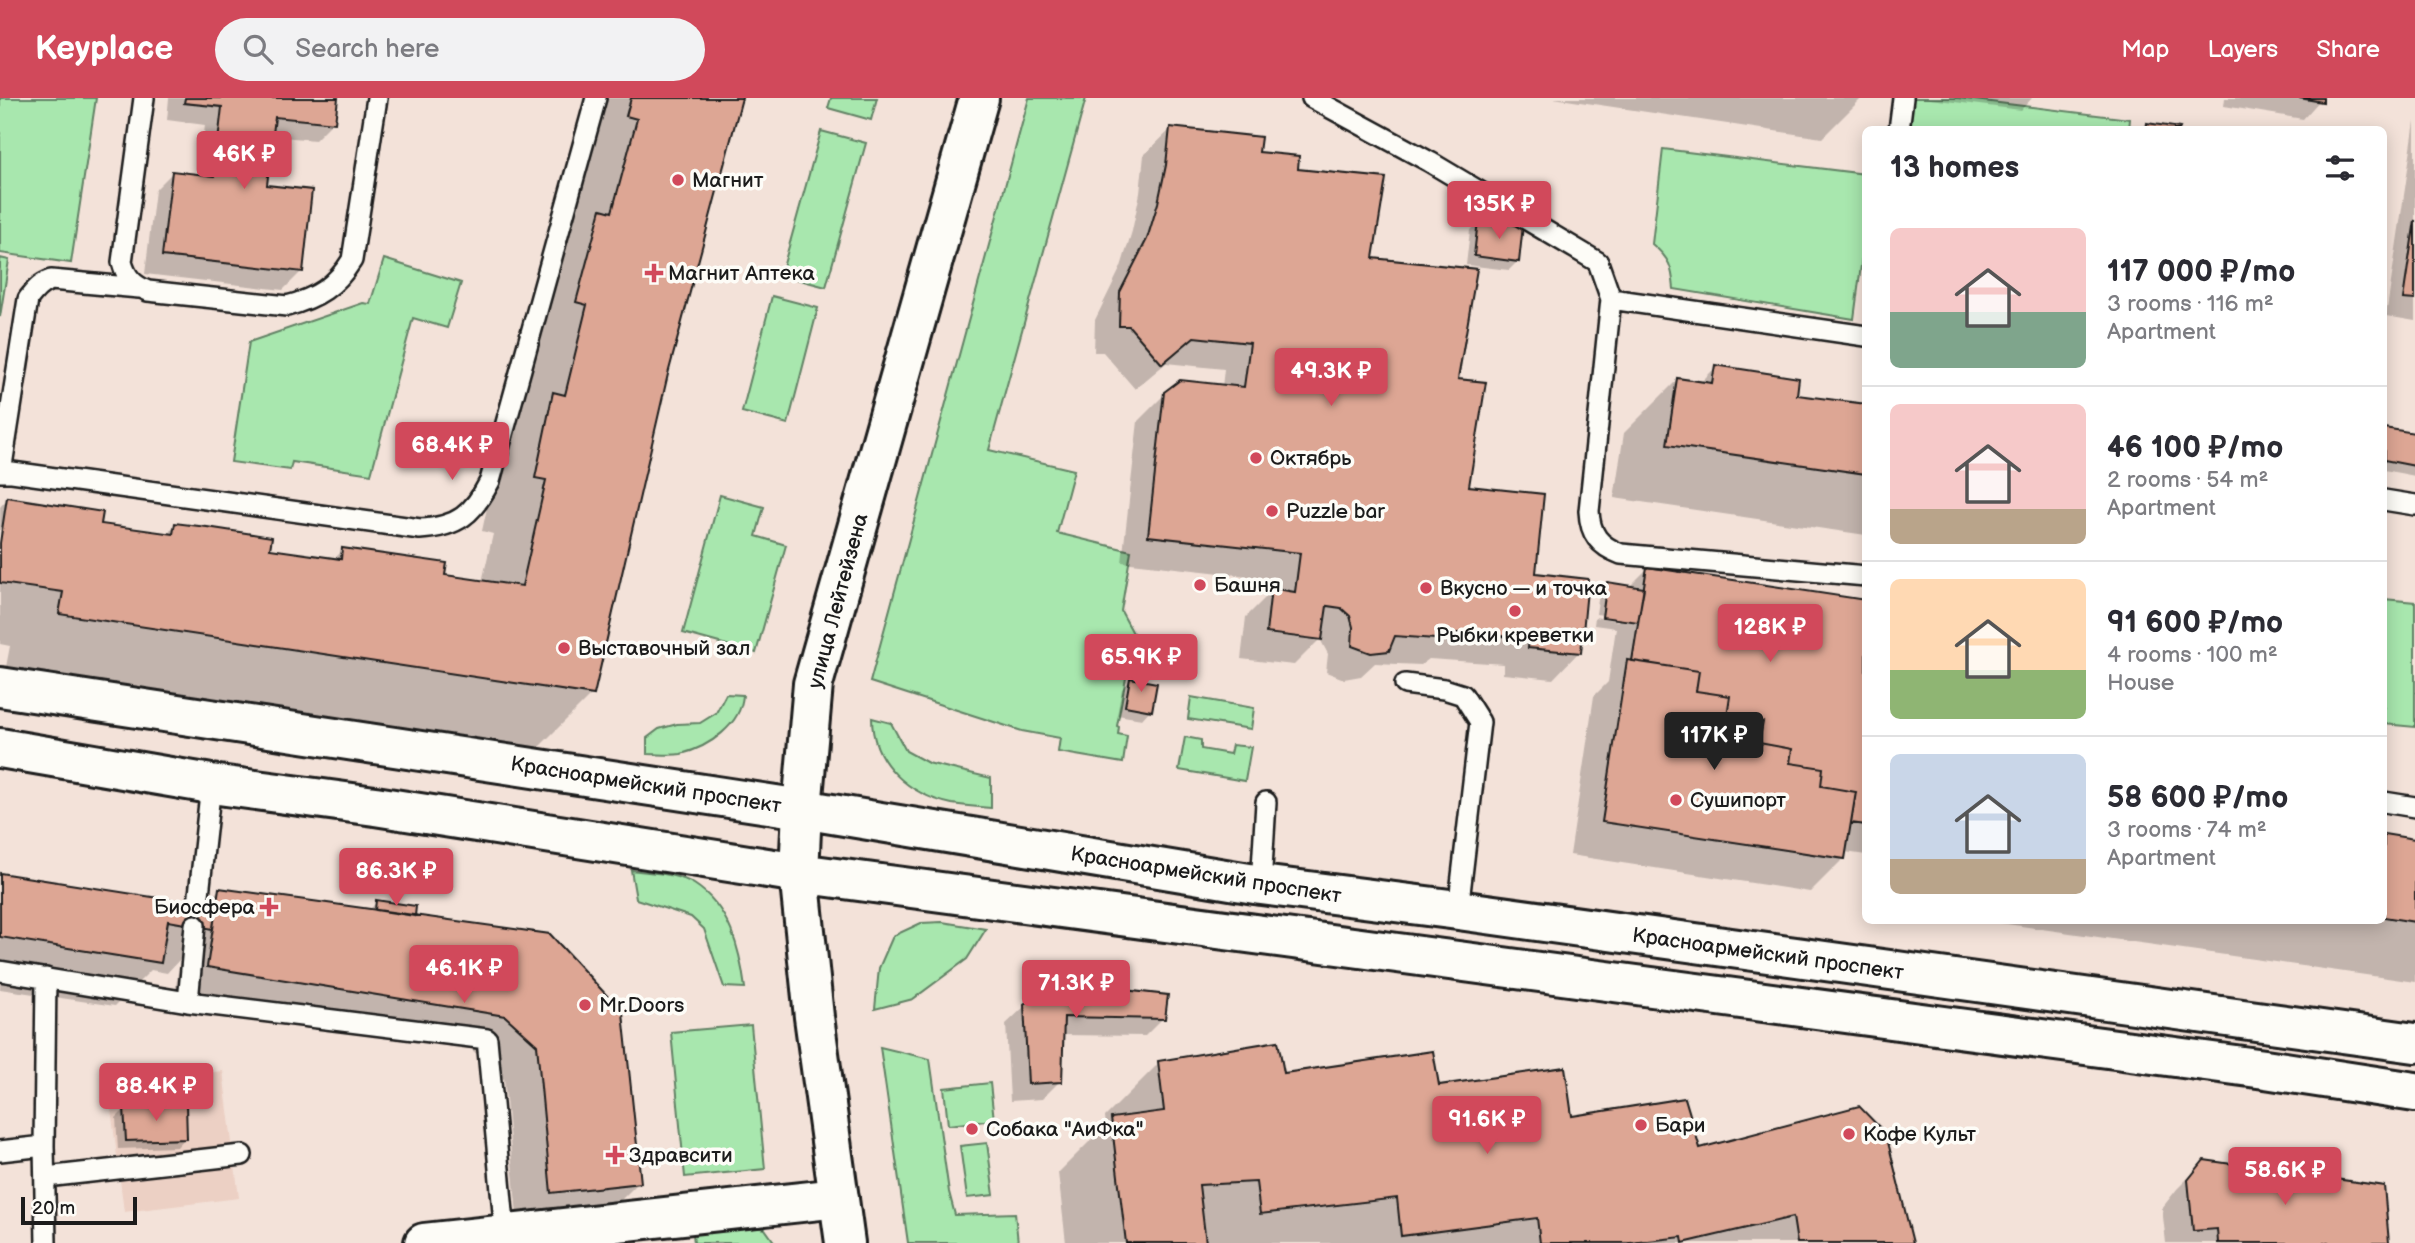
<!DOCTYPE html>
<html lang="en">
<head>
<meta charset="utf-8">
<style>
  body { margin:0; font-family:"Balsamiq Sans",sans-serif; background:#f2f2f3; color:#2b2b33; height:100vh; display:flex; flex-direction:column; font-size:26px; white-space:nowrap }
  * { box-sizing:border-box; margin:0 }
  p { font-size:23px; color:#7c7c81 }
  .icon { flex:none; width:38px; height:38px; fill:none; stroke:currentColor; stroke-width:2; stroke-linecap:round; stroke-linejoin:round }
  .map { position:relative; flex:1; overflow:hidden }
  .side { position:absolute; left:1862px; top:28px; width:525px; height:798px; display:flex; flex-direction:column; background:#fff; border-radius:10px; box-shadow:0 4px 18px #0003 }
  .side>* { flex:none }
  .scale { position:absolute; left:21px; bottom:18px; width:116px; box-sizing:border-box; padding-left:7px; border:4px solid #1c1c1c; border-top:0; font-size:19px; line-height:24px; white-space:nowrap; color:#1c1c1c; -webkit-text-stroke:5px #fdfcf7; paint-order:stroke }
  .price { position:absolute; translate:-50% -60px; padding:0 16px; border-radius:7px; background:#d1495b; color:#fff; font-size:23px; line-height:46px; filter:drop-shadow(0 2px 4px #0008) }
  .price::after { content:''; position:absolute; left:50%; top:42px; width:21px; height:16px; margin-left:-10px; background:inherit; clip-path:polygon(0 0,100% 0,50% 100%) }
  .price.current { background:#222; color:#fff }
  ul { padding:0; list-style:none }
  li { display:flex; align-items:center; gap:21px; height:175px; padding:0 28px }
  li+li { border-top:2px solid #e1e1e2 }
  li span { display:grid; place-items:center; flex:none; width:196px; height:140px; border-radius:10px; color:#555 }
  li>.icon { margin-inline-start:auto }
  span .icon { width:84px; height:84px; fill:#fffc; stroke-width:1 }
  li b { font-size:30px }
  h2 { display:flex; justify-content:space-between; align-items:center; height:84px; padding:0 28px; font-size:30px }
  header { display:flex; align-items:center; gap:42px; box-sizing:border-box; height:98px; padding:0 35px; background:#d1495b; color:#fff }
  header strong { font-size:33px }
  nav { display:flex; gap:38px; margin-inline-start:auto; font-size:24px }
  .search { width:490px; height:63px; background:#f2f2f3; display:flex; align-items:center; gap:18px; box-sizing:border-box; padding:0 24px; border-radius:38px; color:#7c7c81; font-size:26px }
  .map>svg:first-child { display:block }
</style>
</head>
<body>
<header>
<strong>Keyplace</strong>
<div class="search"><svg class="icon" aria-label="search" viewBox="0 0 24 24"><circle cx="10" cy="10" r="6"/><path d="M15 15l6 6"/></svg>Search here</div>
<nav><a>Map</a><a>Layers</a><a>Share</a></nav>
</header>
<div class="map">
<svg width="2415" height="1145" viewBox="0 0 2415 1145">
  <rect width="100%" height="100%" fill="#f3e2d9"/>
  <filter id="ink" filterUnits="userSpaceOnUse"><feTurbulence type="fractalNoise" baseFrequency=".0143" numOctaves="2"/><feDisplacementMap in="SourceGraphic" scale="14" xChannelSelector="R" yChannelSelector="G"/><feConvolveMatrix kernelMatrix="1 2 1 2 8 2 1 2 1" color-interpolation-filters="sRGB"/></filter>
  <g filter="url(#ink)">
    <path fill="#ecd0c4" d="M 223,973 L 239,1100 L 124,1114 L 108,987 Z"/>
    <path fill="#a8e7ae" stroke="#628265" stroke-width="2" d="M 0,0 L 96,0 L 71,165 L 0,155 Z
      M 831,0 L 877,0 L 871,22 L 828,10 Z
      M 1029,0 L 1086,0 L 989,352 L 1074,372 L 1057,435 L 1131,453 L 1121,513 L 1134,537 L 1117,628 L 1119,629 L 1118,636 L 1127,638 L 1123,665 L 1058,654 L 1060,640 L 1022,633 L 870,584 Z
      M 1911,0 L 1958,0 L 2130,21 L 2129,31 L 1907,32 Z
      M 821,33 L 866,45 L 826,189 L 781,177 Z
      M 1663,51 L 1865,76 L 1865,137 L 1854,221 L 1674,191 C 1672,169 1670,161 1652,146 Z
      M 0,160 L 9,162 L 0,219 Z
      M 384,161 L 461,185 L 447,230 L 413,220 L 371,376 L 292,364 L 290,372 L 231,364 L 249,244 L 363,205 L 370,206 Z
      M 772,198 L 818,210 L 788,326 L 742,314 Z
      M 720,397 L 764,409 L 756,438 L 786,447 L 756,555 L 683,535 Z
      M 2384,501 L 2415,504 L 2415,629 L 2384,626 Z
      M 726,596 L 743,597 C 741,627 709,649 681,656 C 671,658 658,656 647,656 L 647,640 L 659,631 L 677,626 L 700,625 L 716,615 Z
      M 1191,599 L 1254,610 L 1251,631 L 1188,621 Z
      M 872,620 L 891,625 L 906,653 L 928,665 L 991,680 L 991,710 C 978,709 965,708 952,706 C 910,697 872,666 872,620 Z
      M 1185,639 L 1201,642 L 1201,651 L 1230,656 L 1232,647 L 1251,649 L 1245,683 L 1179,672 Z
      M 631,772 C 651,775 677,775 694,786 C 730,809 740,852 745,890 L 724,889 L 704,831 L 691,819 L 636,801 Z
      M 942,824 L 986,831 L 967,861 L 913,901 L 875,911 L 879,870 L 893,838 L 921,825 Z
      M 751,927 L 765,1071 L 685,1079 L 671,934 Z
      M 880,949 L 930,961 L 949,1094 L 955,1117 L 1015,1115 L 1018,1145 L 908,1145 Z
      M 990,985 L 994,1022 L 948,1027 L 944,990 Z
      M 987,1045 L 994,1097 L 967,1100 L 960,1048 Z
      M 728,1123 L 765,1131 L 775,1145 L 694,1145 L 692,1127 Z"/>
    <path fill="#0003" d="M 169,0 L 336,0 L 333,24 L 315,42 L 271,38 L 266,89 L 301,174 L 283,192 L 145,176 L 155,92 L 173,74 L 199,78 L 205,27 L 167,22 Z
      M 592,0 L 740,0 L 666,275 L 592,596 L 538,650 L 6,569 L 10,548 L 0,546 L 0,409 L 7,401 L 99,427 L 166,437 L 175,427 L 268,452 L 333,462 L 343,452 L 443,478 L 482,484 L 493,436 L 482,433 L 500,350 L 516,334 L 534,260 L 523,258 Z
      M 1553,0 L 1862,0 L 1822,40 Z
      M 1921,0 L 2032,0 L 2021,12 Z
      M 2225,0 L 2322,0 L 2303,21 L 2224,8 Z
      M 2415,23 L 2415,223 L 2386,218 Z
      M 1171,31 L 1257,56 L 1296,72 L 1371,162 L 1456,282 L 1467,389 L 1534,477 L 1579,554 L 1553,581 L 1503,576 L 1504,566 L 1429,561 L 1421,567 L 1375,565 L 1361,578 L 1344,581 L 1326,574 L 1328,556 L 1320,541 L 1294,567 L 1241,561 L 1246,519 L 1273,492 L 1274,481 L 1122,464 L 1138,323 L 1165,296 L 1222,289 L 1224,271 L 1166,265 L 1135,291 L 1103,254 L 1094,254 L 1095,222 L 1121,169 L 1132,133 L 1140,95 L 1144,57 Z
      M 1479,124 L 1518,163 L 1509,172 L 1466,167 L 1470,132 Z
      M 1716,269 L 1795,298 L 1866,308 L 1866,437 L 1614,400 L 1624,335 L 1678,281 L 1700,285 Z
      M 2384,331 L 2415,337 L 2415,378 L 2384,372 Z
      M 1648,470 L 1866,504 L 1866,757 L 1845,754 L 1843,761 L 1810,794 L 1570,757 L 1594,598 L 1608,584 L 1616,530 L 1594,527 L 1595,519 L 1618,523 L 1618,519 L 1596,516 L 1599,495 L 1608,486 L 1629,489 Z
      M 1130,582 L 1150,612 L 1142,621 L 1117,617 L 1122,591 Z
      M 2384,738 L 2415,742 L 2415,884 L 1979,822 L 2384,822 Z
      M 0,777 L 202,809 L 219,792 L 368,813 L 377,804 L 413,819 L 549,838 L 639,1084 L 605,1118 L 518,1128 L 504,981 L 471,951 L 174,902 L 180,861 L 167,875 L 151,872 L 115,908 L 0,891 Z
      M 1025,908 L 1163,920 L 1145,938 L 1062,937 L 1060,983 L 1042,1001 L 1010,1003 L 1006,926 Z
      M 1159,965 L 1438,989 L 1570,1020 L 1698,1053 L 1911,1145 L 1066,1145 L 1058,1075 L 1106,1027 L 1105,1019 Z
      M 125,1011 L 185,1040 L 177,1049 L 118,1051 L 116,1020 Z
      M 2204,1064 L 2388,1145 L 2166,1145 L 2162,1110 L 2177,1091 Z"/>
    <path fill="#dda694" stroke="#1c1c1c" stroke-width="2" d="M 185,0 L 338,0 L 335,25 L 275,19 L 267,87 L 312,92 L 303,174 L 162,158 L 172,73 L 214,78 L 222,9 L 184,5 Z
      M 631,0 L 742,0 L 668,276 L 594,597 L 59,516 L 63,494 L 0,485 L 0,445 L 7,399 L 103,414 L 101,426 L 173,436 L 175,425 L 207,429 L 272,439 L 270,451 L 341,461 L 342,450 L 447,465 L 445,477 L 522,488 L 546,382 L 535,380 L 553,294 L 565,297 L 587,207 L 576,204 L 601,111 L 612,114 L 637,21 L 626,18 Z
      M 2299,0 L 2323,0 L 2323,4 Z
      M 2147,25 L 2180,30 L 2179,32 L 2146,32 Z
      M 1170,29 L 1261,39 L 1259,54 L 1299,58 L 1298,71 L 1386,80 L 1373,160 L 1477,171 L 1458,281 L 1486,284 L 1469,388 L 1544,396 L 1536,475 L 1588,481 L 1581,555 L 1528,550 L 1529,540 L 1457,535 L 1449,542 L 1395,538 L 1389,553 L 1371,555 L 1352,548 L 1353,529 L 1350,518 L 1341,510 L 1327,508 L 1322,542 L 1266,535 L 1271,490 L 1295,494 L 1300,455 L 1148,438 L 1164,294 L 1180,282 L 1244,289 L 1250,245 L 1194,239 L 1162,266 L 1129,228 L 1119,228 L 1120,194 L 1147,141 L 1158,105 L 1166,67 Z
      M 1478,122 L 1523,127 L 1519,164 L 1474,158 Z
      M 2415,122 L 2415,202 L 2403,201 Z
      M 1715,267 L 1799,280 L 1797,297 L 1866,306 L 1866,376 L 1667,347 L 1677,280 L 1712,285 Z
      M 2384,330 L 2415,335 L 2415,368 L 2384,362 Z
      M 1647,469 L 1866,502 L 1866,727 L 1851,725 L 1856,694 L 1821,688 L 1823,670 L 1790,665 L 1792,651 L 1759,645 L 1763,624 L 1727,618 L 1730,598 L 1696,593 L 1699,573 L 1632,563 Z
      M 1607,484 L 1644,490 L 1638,524 L 1602,519 Z
      M 1627,562 L 1699,573 L 1696,593 L 1730,598 L 1727,618 L 1763,624 L 1759,645 L 1792,651 L 1790,665 L 1823,670 L 1821,688 L 1856,694 L 1845,761 L 1602,724 Z
      M 1130,580 L 1157,585 L 1152,613 L 1125,608 Z
      M 2384,736 L 2415,741 L 2415,824 L 2384,819 Z
      M 0,775 L 216,809 L 213,831 L 168,823 L 161,865 L 0,839 Z
      M 219,790 L 550,836 L 623,915 L 641,1085 L 551,1095 L 537,947 L 505,918 L 207,869 Z
      M 376,802 L 416,808 L 415,818 L 375,812 Z
      M 1052,884 L 1168,897 L 1165,921 L 1064,919 L 1062,984 L 1028,986 L 1024,906 Z
      M 1278,943 L 1284,975 L 1433,953 L 1439,987 L 1565,969 L 1572,1018 L 1685,1000 L 1700,1050 L 1859,1008 L 1886,1036 L 1913,1145 L 1797,1145 L 1793,1119 L 1683,1145 L 1682,1139 L 1630,1145 L 1540,1145 L 1537,1120 L 1401,1138 L 1397,1100 L 1260,1116 L 1256,1084 L 1199,1087 L 1206,1145 L 1126,1145 L 1111,1020 L 1164,1013 L 1158,963 Z
      M 186,1006 L 187,1041 L 126,1043 L 124,1009 Z
      M 2204,1062 L 2384,1088 L 2389,1145 L 2218,1145 L 2217,1131 L 2193,1133 L 2188,1082 Z"/>
    <g fill="none" stroke-linecap="round" stroke-linejoin="round">
      <g stroke="#1c1c1c" stroke-width="24">
        <path id="lane" d="M 144,0 L 122,164 C 126,179 133,187 148,193 L 287,208 C 317,200 336,188 352,162 L 377,0
          M 1312,0 L 1430,64 L 1598,164 L 1611,201 L 1589,413 C 1590,436 1599,448 1621,456 L 1866,478
          M 1899,32 L 1903,0
          M 1611,201 L 1866,238
          M 0,374 L 12,374 L 420,431 C 458,429 473,416 490,383 L 596,0
          M 1,374 L 28,201 C 35,192 40,186 51,182 L 139,190
          M 2384,402 L 2415,407
          M 1405,586 L 1444,591 L 1463,597 L 1480,624 L 1458,812
          M 2384,704 L 2415,709
          M 1261,787 L 1266,704
          M 198,806 L 211,686
          M 0,873 L 188,904 L 195,827
          M 188,904 L 487,941 L 505,1136
          M 44,1048 L 46,880
          M 0,1053 L 44,1048 L 46,1145
          M 46,1079 L 242,1057"/>
      </g>
      <g stroke="#1c1c1c" stroke-width="44">
        <path id="street" d="M 424,1145 L 839,1100"/>
      </g>
      <g stroke="#1c1c1c" stroke-width="44">
        <path id="secondary" d="M 802,711 L 813,586 L 979,0
          M 799,775 L 814,919 L 845,1145"/>
      </g>
      <g stroke="#1c1c1c" stroke-width="44">
        <path id="primary" d="M 0,589 L 802,711 L 1261,787 L 1458,812 L 2415,945
          M 0,650 L 211,686 L 375,708 L 799,775 L 2265,971 L 2415,994
          M 799,775 L 802,711"/>
      </g>
      <use href="#lane" stroke="#fdfcf7" stroke-width="19"/>
      <use href="#street" stroke="#fdfcf7" stroke-width="38"/>
      <use href="#secondary" stroke="#fdfcf7" stroke-width="38"/>
      <use href="#primary" stroke="#fdfcf7" stroke-width="38"/>
    </g>
  </g>
  <g fill="#d1495b" stroke="#fdfcf7" stroke-width="2.5">
    <circle cx="678" cy="82" r="7"/>
    <path d="M650.5 164.5h7v7h7v7h-7v7h-7v-7h-7v-7h7z"/>
    <circle cx="1256" cy="360" r="7"/>
    <circle cx="1272" cy="413" r="7"/>
    <circle cx="1200" cy="487" r="7"/>
    <circle cx="1426" cy="490" r="7"/>
    <circle cx="1515" cy="513" r="7"/>
    <circle cx="564" cy="550" r="7"/>
    <circle cx="1676" cy="702" r="7"/>
    <path d="M265.5 798.5h7v7h7v7h-7v7h-7v-7h-7v-7h7z"/>
    <circle cx="585" cy="907" r="7"/>
    <circle cx="1641" cy="1027" r="7"/>
    <circle cx="972" cy="1031" r="7"/>
    <circle cx="1849" cy="1036" r="7"/>
    <path d="M611.5 1046.5h7v7h7v7h-7v7h-7v-7h-7v-7h7z"/>
  </g>
  <g text-anchor="middle" dominant-baseline="central" stroke-width="7" stroke-linejoin="round" paint-order="stroke">
    <g font-size="21" fill="#1c1c1c" stroke="#fdfcf7" text-anchor="start">
      <text x="692" y="82">Магнит</text>
      <text x="668" y="175">Магнит Аптека</text>
      <text x="1270" y="360">Октябрь</text>
      <text x="1286" y="413">Puzzle bar</text>
      <text x="1214" y="487">Башня</text>
      <text x="1440" y="490">Вкусно — и точка</text>
      <text x="1515" y="537" text-anchor="middle">Рыбки креветки</text>
      <text x="578" y="550">Выставочный зал</text>
      <text x="1690" y="702">Сушипорт</text>
      <text x="255" y="809" text-anchor="end">Биосфера</text>
      <text x="599" y="907">Mr.Doors</text>
      <text x="1655" y="1027">Бари</text>
      <text x="986" y="1031">Собака "АиФка"</text>
      <text x="1863" y="1036">Кофе Культ</text>
      <text x="629" y="1057">Здравсити</text>
    </g>
    <g font-size="21" fill="#1c1c1c" stroke="#fdfcf7">
      <text transform="translate(838 503) rotate(-75)">улица Лейтейзена</text>
      <text transform="translate(646 687) rotate(9)">Красноармейский проспект</text>
      <text transform="translate(1206 777) rotate(9)">Красноармейский проспект</text>
      <text transform="translate(1768 856) rotate(8)">Красноармейский проспект</text>
    </g>
  </g>
</svg>
<div class="scale">20 m</div>
<b class="price" style="left:244px;top:93px">46K ₽</b>
<b class="price" style="left:1499px;top:143px">135K ₽</b>
<b class="price" style="left:1331px;top:310px">49.3K ₽</b>
<b class="price" style="left:452px;top:384px">68.4K ₽</b>
<b class="price" style="left:1770px;top:566px">128K ₽</b>
<b class="price" style="left:1141px;top:596px">65.9K ₽</b>
<b class="price current" style="left:1714px;top:674px">117K ₽</b>
<b class="price" style="left:396px;top:810px">86.3K ₽</b>
<b class="price" style="left:464px;top:907px">46.1K ₽</b>
<b class="price" style="left:1076px;top:922px">71.3K ₽</b>
<b class="price" style="left:156px;top:1025px">88.4K ₽</b>
<b class="price" style="left:1487px;top:1058px">91.6K ₽</b>
<b class="price" style="left:2285px;top:1109px">58.6K ₽</b>
<section class="side">
<h2>13 homes<svg class="icon" aria-label="filters" viewBox="0 0 24 24"><path d="M4 7h16M4 17h16"/><circle cx="9" cy="7" r="2"/><circle cx="15" cy="17" r="2"/></svg></h2>
<ul>
<li><span style="background:linear-gradient(#f6c9c9 60%,#7fa58c 0)"><svg class="icon" aria-label="home" viewBox="0 0 24 24"><path d="M3 11l9-7 9 7M6 9v11h12V9"/></svg></span><div><b>117 000 ₽/mo</b><p>3 rooms · 116 m²</p><p>Apartment</p></div></li>
<li><span style="background:linear-gradient(#f6c9c9 75%,#b9a48a 0)"><svg class="icon" aria-label="home" viewBox="0 0 24 24"><path d="M3 11l9-7 9 7M6 9v11h12V9"/></svg></span><div><b>46 100 ₽/mo</b><p>2 rooms · 54 m²</p><p>Apartment</p></div></li>
<li><span style="background:linear-gradient(#ffd9b3 65%,#8fb573 0)"><svg class="icon" aria-label="home" viewBox="0 0 24 24"><path d="M3 11l9-7 9 7M6 9v11h12V9"/></svg></span><div><b>91 600 ₽/mo</b><p>4 rooms · 100 m²</p><p>House</p></div></li>
<li><span style="background:linear-gradient(#c9d6e8 75%,#b9a48a 0)"><svg class="icon" aria-label="home" viewBox="0 0 24 24"><path d="M3 11l9-7 9 7M6 9v11h12V9"/></svg></span><div><b>58 600 ₽/mo</b><p>3 rooms · 74 m²</p><p>Apartment</p></div></li>
</ul>
</section>
</div>
</body>
</html>
